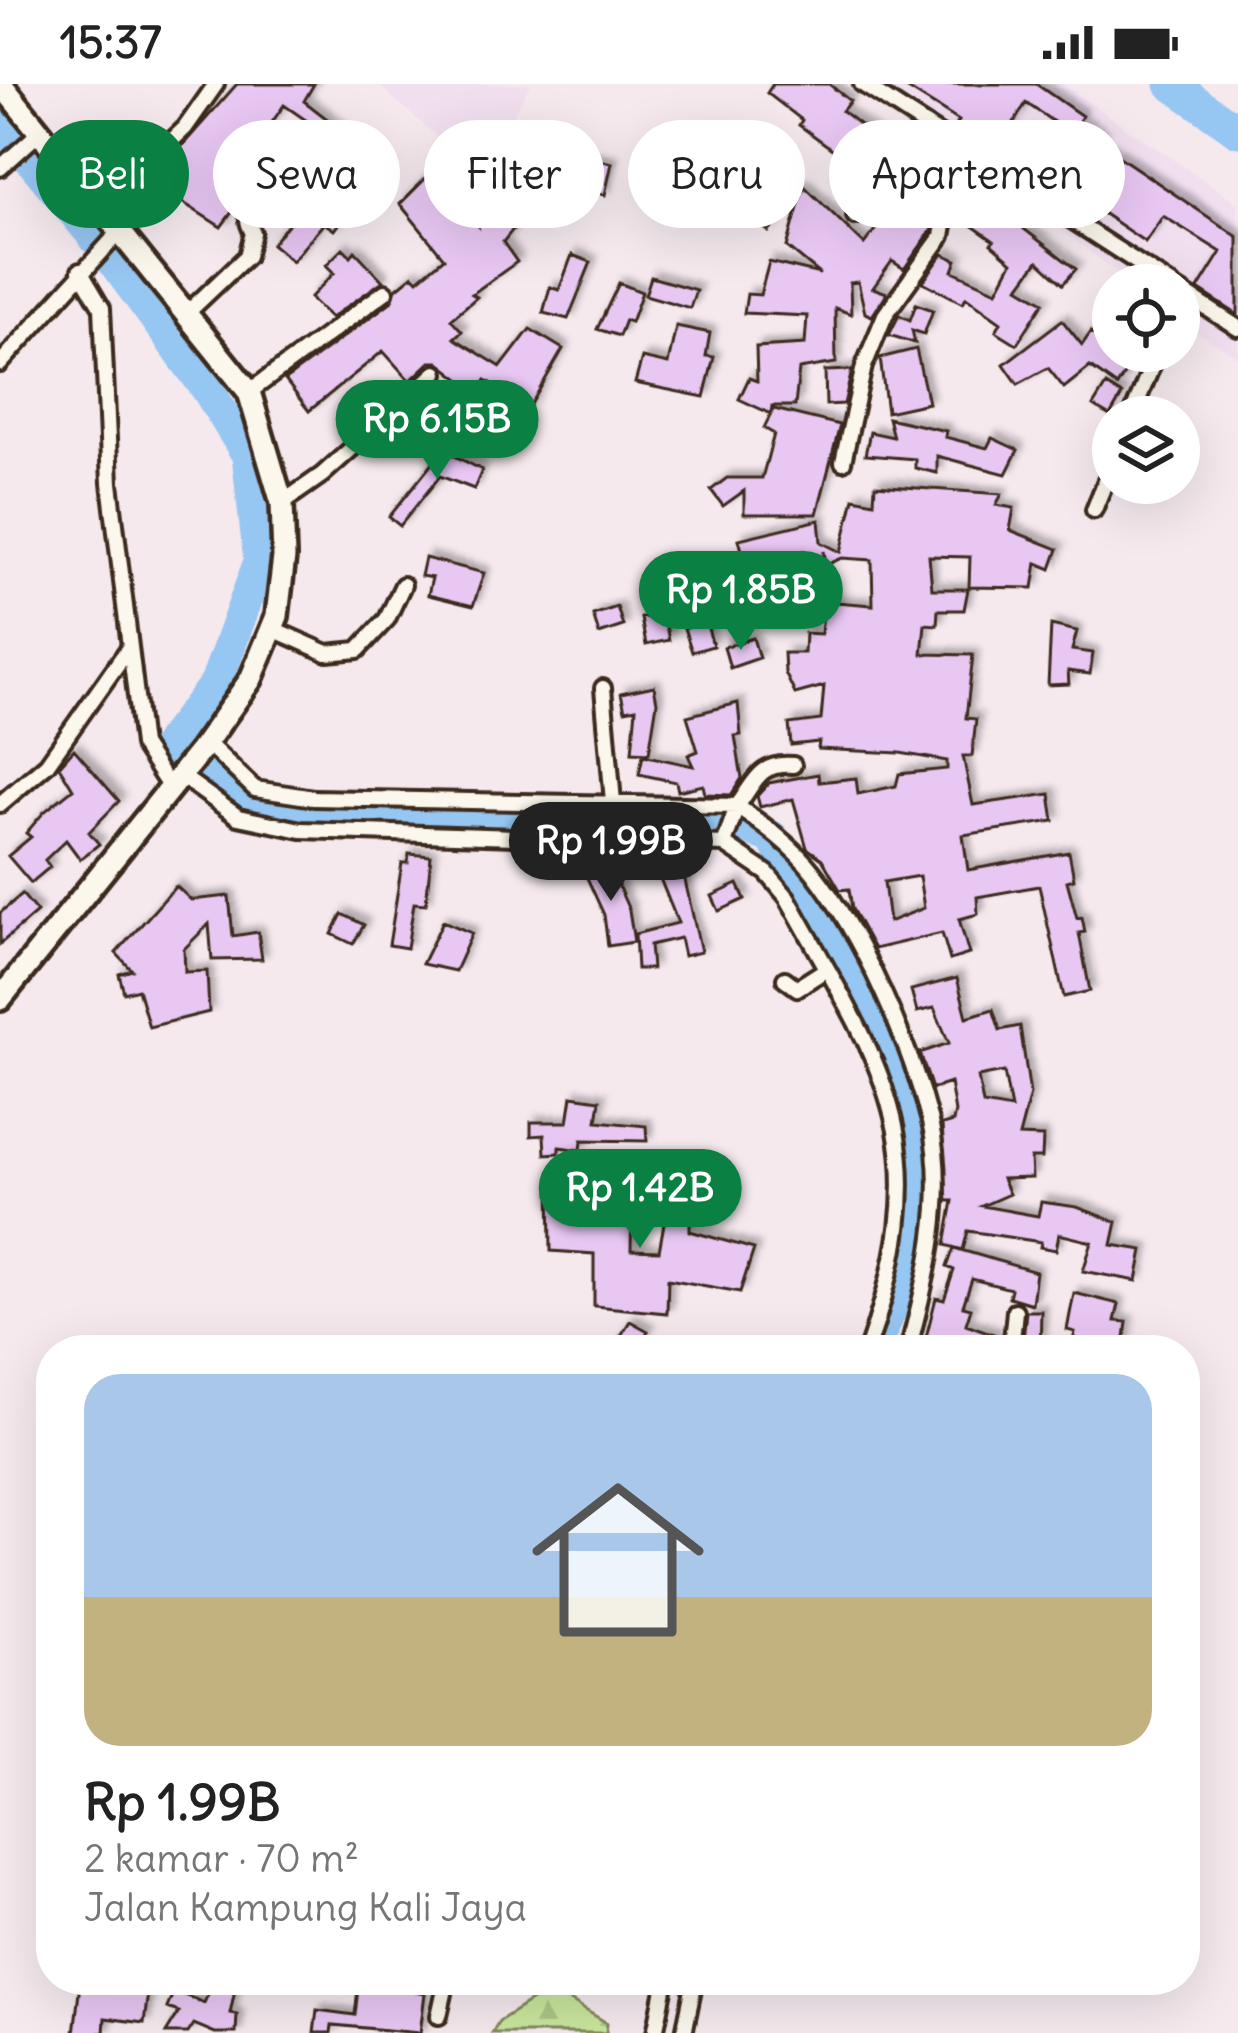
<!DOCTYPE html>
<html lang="id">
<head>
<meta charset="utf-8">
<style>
  body { margin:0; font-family:Delius,sans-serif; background:#f2f2f2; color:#222; height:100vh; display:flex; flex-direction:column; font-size:45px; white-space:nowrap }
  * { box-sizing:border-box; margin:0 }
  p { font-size:39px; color:#767676 }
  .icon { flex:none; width:66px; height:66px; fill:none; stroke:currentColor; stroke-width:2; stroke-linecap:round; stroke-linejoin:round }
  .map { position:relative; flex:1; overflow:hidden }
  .drawer { position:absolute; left:36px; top:1251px; width:1164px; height:660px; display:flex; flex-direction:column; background:#fff; border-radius:48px; box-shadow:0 12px 48px #0002 }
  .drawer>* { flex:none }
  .top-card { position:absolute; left:36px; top:36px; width:1167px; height:108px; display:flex; gap:24px }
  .controls { position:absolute; left:1092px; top:180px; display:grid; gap:24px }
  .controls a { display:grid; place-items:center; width:108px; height:108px; border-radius:50%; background:#fff; box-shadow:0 12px 48px #0002; font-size:60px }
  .price { position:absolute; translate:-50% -102px; padding:0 27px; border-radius:42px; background:#0b8043; color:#fff; font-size:39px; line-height:78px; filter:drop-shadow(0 3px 6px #0008) }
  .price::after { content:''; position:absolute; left:50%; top:72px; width:36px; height:27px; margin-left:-18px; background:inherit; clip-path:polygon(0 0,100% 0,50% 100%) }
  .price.current { background:#222; color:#fff }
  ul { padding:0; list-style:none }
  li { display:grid; align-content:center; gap:24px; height:636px; padding:0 48px }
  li+li { border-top:3px solid #e0e0e0 }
  li span { display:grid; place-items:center; height:372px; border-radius:36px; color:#555 }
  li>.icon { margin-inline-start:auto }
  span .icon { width:216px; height:216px; fill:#fffc; stroke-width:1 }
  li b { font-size:51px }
  .tag { padding:0 42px; border-radius:54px; background:#fff; box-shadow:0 12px 48px #0002; font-size:42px; line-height:108px }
  .tag.current { background:#0b8043; color:#fff }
  .status { display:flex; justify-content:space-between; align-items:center; height:84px; padding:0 60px; background:#fff; direction:ltr }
  .status svg { height:33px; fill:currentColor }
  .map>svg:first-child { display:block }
</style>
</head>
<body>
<div class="status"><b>15:37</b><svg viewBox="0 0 49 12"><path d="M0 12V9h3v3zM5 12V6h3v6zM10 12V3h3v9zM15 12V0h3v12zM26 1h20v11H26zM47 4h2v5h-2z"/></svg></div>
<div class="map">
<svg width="1238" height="1949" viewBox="0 0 1238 1949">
  <defs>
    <pattern id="forest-firs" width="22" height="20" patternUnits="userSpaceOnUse" patternTransform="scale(3)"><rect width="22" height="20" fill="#c8e59c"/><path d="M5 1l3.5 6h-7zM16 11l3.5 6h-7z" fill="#adc586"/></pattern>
    <filter id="shadow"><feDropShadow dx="5.5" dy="-5.5" stdDeviation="3" flood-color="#0004"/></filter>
  </defs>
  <rect width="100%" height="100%" fill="#f5e9ee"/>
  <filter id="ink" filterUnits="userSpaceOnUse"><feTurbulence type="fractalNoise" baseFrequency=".00833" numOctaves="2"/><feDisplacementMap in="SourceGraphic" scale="24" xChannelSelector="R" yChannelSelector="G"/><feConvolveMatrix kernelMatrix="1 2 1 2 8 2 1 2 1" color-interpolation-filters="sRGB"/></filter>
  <g filter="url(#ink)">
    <path fill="#f1dff0" d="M 377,0 L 531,0 L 479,89 Z
      M 873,0 L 1062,0 L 1238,119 L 1238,273 L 1179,237 L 1179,201 L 1133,201 Z"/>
    <path fill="url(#forest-firs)" stroke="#82885d" stroke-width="3" d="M 550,1905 L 607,1939 L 606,1949 L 492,1949 L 499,1937 Z"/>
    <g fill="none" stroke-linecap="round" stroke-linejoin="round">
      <path stroke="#96c6f2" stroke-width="33" d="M 1171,0 L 1238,47
        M 0,38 L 106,167 L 208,306 L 248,371 L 260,477 L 216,599 L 168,661 L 226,711 L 307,736 L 717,734 L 772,753 L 862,921 L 916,1064 L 902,1198 L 873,1266"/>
    </g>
    <path fill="#e8c7f3" stroke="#3b2a1e" stroke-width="3" fill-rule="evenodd" filter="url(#shadow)" d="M 237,0 L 314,0 L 304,17 L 348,51 L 325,79 L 356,109 L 362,102 L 380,119 L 367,133 L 353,120 L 334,146 L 324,139 L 292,177 L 272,160 L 308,116 L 283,95 L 291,82 L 286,72 L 272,74 L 221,143 L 157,102 L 181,63 ZM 284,21 L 313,41 L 290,66 L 264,50 Z
      M 773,0 L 829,0 L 850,17 L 842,27 L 894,67 L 872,94 L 799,41 L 802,36 L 767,9 Z
      M 900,0 L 1036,0 L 1082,32 L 1079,37 L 1103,53 L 1099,59 L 1238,153 L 1238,231 L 1198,205 L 1221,168 L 1163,132 L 1145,158 L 1083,116 L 1077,126 L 1040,102 L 1074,52 L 1026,19 L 996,67 L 953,46 L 959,37 Z
      M 577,66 L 579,72 L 612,79 L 605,111 L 583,105 L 588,82 L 568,90 L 561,72 Z
      M 758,70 L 803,107 L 804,102 L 864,160 L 901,113 L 892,105 L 921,70 L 943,87 L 931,147 L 904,185 L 892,177 L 873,204 L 887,209 L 872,232 L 865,229 L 858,198 L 850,199 L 851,230 L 835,224 L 836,279 L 799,285 L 795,322 L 772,322 L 771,329 L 774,325 L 840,341 L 817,430 L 744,430 L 744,407 L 723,422 L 711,406 L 727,394 L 762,394 L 774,350 L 764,344 L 771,330 L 739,315 L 749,294 L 757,297 L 756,263 L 805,260 L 807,232 L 744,229 L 747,210 L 760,211 L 769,178 L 820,190 L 787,163 L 802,109 L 769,148 L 755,136 L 775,111 L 745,85 Z
      M 434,86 L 478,141 L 472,104 L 500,100 L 504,126 L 516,110 L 532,121 L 503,158 L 517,178 L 472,210 L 477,213 L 451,235 L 462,247 L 454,254 L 501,283 L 530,245 L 563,265 L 530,322 L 486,296 L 478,309 L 438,278 L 430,278 L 410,297 L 383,267 L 309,327 L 285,296 L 392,217 L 396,205 L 413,191 L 418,196 L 444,174 L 400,120 Z
      M 964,98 L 977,100 L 973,134 L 996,109 L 1024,145 L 1076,185 L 1063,200 L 1038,177 L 1019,203 L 1044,218 L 1017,260 L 996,247 L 1001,238 L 966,213 L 963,219 L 923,198 L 943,170 L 957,176 L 953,187 L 997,207 L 1012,178 L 991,160 L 994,157 L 957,131 Z
      M 343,164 L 351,172 L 355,167 L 383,197 L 331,234 L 310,214 L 334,189 L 326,181 Z
      M 572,171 L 591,178 L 568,235 L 543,229 L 550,203 L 559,206 Z
      M 651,193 L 696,206 L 690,224 L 645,211 Z
      M 619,199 L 642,208 L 631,238 L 625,236 L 619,252 L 597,245 Z
      M 916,220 L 933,226 L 924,250 L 912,246 L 915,259 L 889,251 L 899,231 L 910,236 Z
      M 1062,236 L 1082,261 L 1091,248 L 1132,277 L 1117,302 L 1090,283 L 1064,304 L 1048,284 L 1018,300 L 1004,280 Z
      M 676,242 L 710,249 L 706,272 L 714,273 L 704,313 L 635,299 L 642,274 L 668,280 Z
      M 916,265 L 928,319 L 887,328 L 880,274 Z
      M 852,286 L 844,320 L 826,321 L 825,287 Z
      M 1106,301 L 1122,311 L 1110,332 L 1093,322 Z
      M 888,334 L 946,347 L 945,353 L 987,364 L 992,354 L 1018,366 L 1006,390 L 937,372 L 937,389 L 915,384 L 915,375 L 865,371 L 870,348 L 893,353 Z
      M 443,366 L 482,386 L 474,405 L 440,392 L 400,442 L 389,433 Z
      M 875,401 L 1002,410 L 996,421 L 1014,424 L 1010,446 L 1058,465 L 1051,485 L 1037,479 L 1033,504 L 969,503 L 970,473 L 929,472 L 932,505 L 968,505 L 964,526 L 938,526 L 937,541 L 925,540 L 922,570 L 973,571 L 966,634 L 976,635 L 972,672 L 963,672 L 973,721 L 1050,710 L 1054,737 L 963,751 L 968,786 L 1069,768 L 1074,795 L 1067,797 L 1077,834 L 1082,833 L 1085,848 L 1079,849 L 1090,907 L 1064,913 L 1039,802 L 977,813 L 978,830 L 959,835 L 969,870 L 950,876 L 942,849 L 874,865 L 852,825 L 849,805 L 840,806 L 822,775 L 807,764 L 793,715 L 760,723 L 757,712 L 769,699 L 818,690 L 819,698 L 856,694 L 858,710 L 896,702 L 899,690 L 947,685 L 947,677 L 900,669 L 818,665 L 819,658 L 791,661 L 789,640 L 821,636 L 824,602 L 795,610 L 785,589 L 784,569 L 804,569 L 805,549 L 821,550 L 824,517 L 873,521 L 872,476 L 842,474 L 826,481 L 824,467 L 824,472 L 805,475 L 804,467 L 766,473 L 775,510 L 783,508 L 789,530 L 763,537 L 748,490 L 739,455 L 819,436 L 821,458 L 841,468 L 854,414 L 874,418 ZM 919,792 L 924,824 L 889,838 L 884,798 Z
      M 425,474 L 484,489 L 473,522 L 428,511 L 432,494 L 421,492 Z
      M 617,523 L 623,542 L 599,550 L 593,531 Z
      M 663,529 L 669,556 L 646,561 L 641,534 Z
      M 706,537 L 713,562 L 692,568 L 684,544 Z
      M 1051,541 L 1077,547 L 1072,566 L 1093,569 L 1090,590 L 1068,587 L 1069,600 L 1048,601 Z
      M 753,554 L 759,574 L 730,584 L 724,563 Z
      M 654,602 L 657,618 L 649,669 L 632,668 L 636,624 L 625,626 L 621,609 Z
      M 738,619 L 741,651 L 735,652 L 742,694 L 731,711 L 705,710 L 703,701 L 678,707 L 676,698 L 639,690 L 643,671 L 693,682 L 688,671 L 698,667 L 687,632 Z
      M 74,665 L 119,717 L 89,748 L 99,760 L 80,775 L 66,756 L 45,776 L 50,783 L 31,799 L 8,772 L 31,753 L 26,749 L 44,728 L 73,705 L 59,682 Z
      M 409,770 L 431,772 L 426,820 L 414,819 L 407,864 L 389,861 L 402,779 L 408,779 Z
      M 606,775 L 629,826 L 634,858 L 608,862 L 604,831 L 583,785 Z
      M 682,783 L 701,868 L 684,872 L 680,854 L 650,861 L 652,885 L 637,885 L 635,850 L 678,839 L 659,792 Z
      M 738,800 L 745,815 L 719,827 L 712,812 Z
      M 176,802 L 191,816 L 229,812 L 233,852 L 258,848 L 262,875 L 212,876 L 209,840 L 184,865 L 185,888 L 207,887 L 209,928 L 149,943 L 138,905 L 124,909 L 119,890 L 132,886 L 116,869 Z
      M 22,810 L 37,828 L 0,860 L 0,829 Z
      M 342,830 L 364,841 L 353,860 L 332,850 Z
      M 443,837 L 472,849 L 455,887 L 422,880 Z
      M 957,894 L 967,933 L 993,925 L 1000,946 L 1020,942 L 1030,1010 L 1019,1052 L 1043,1053 L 1042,1074 L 1031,1074 L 1032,1094 L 1002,1095 L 1009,1110 L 982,1122 L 1038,1132 L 1041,1118 L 1077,1123 L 1117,1138 L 1112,1161 L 1143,1166 L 1137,1197 L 1083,1187 L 1092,1158 L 1059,1150 L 1056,1166 L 1040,1163 L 1041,1158 L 968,1147 L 963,1166 L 945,1161 L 953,1117 L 947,1117 L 942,1041 L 953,1038 L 955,1028 L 950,999 L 932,1005 L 920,969 L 949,959 L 934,924 L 917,928 L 911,906 ZM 1004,988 L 1011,1025 L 983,1020 L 978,993 Z
      M 572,1012 L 600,1016 L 597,1037 L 646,1042 L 647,1057 L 582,1056 L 581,1066 L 559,1063 L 559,1069 L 545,1070 L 544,1051 L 531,1052 L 531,1038 L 568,1038 Z
      M 585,1091 L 591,1125 L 632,1121 L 631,1166 L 659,1167 L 667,1123 L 690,1123 L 690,1147 L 754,1165 L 740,1208 L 668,1195 L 667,1229 L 594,1222 L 594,1170 L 551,1167 L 550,1097 Z
      M 954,1164 L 1036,1188 L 1032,1220 L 1009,1213 L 1011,1205 L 972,1195 L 963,1222 L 971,1224 L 966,1240 L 996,1251 L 991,1266 L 953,1266 L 925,1257 L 936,1214 L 944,1216 L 954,1186 L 947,1183 Z
      M 1074,1209 L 1119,1220 L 1115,1237 L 1127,1238 L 1124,1261 L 1101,1258 L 1100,1266 L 1071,1266 L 1075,1248 L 1067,1246 Z
      M 1026,1227 L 1041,1227 L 1040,1266 L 1022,1266 Z
      M 630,1237 L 648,1247 L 641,1259 L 612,1266 Z
      M 214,1896 L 237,1896 L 230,1929 L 237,1930 L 236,1949 L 215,1949 L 194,1940 L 188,1949 L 166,1949 L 179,1928 L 167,1924 L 174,1907 L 204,1919 Z
      M 359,1896 L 425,1909 L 420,1949 L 332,1941 L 331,1949 L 314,1949 L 317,1926 L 355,1931 Z
      M 80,1900 L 148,1908 L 144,1939 L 105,1934 L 104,1949 L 74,1949 Z"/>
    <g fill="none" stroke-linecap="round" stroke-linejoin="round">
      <g stroke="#3b2a1e" stroke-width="22">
        <path id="minor" d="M 862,0 L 1172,201
          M 0,84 L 40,48
          M 103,122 L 185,44 L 216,0
          M 855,132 L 928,43
          M 80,187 L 102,224 L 110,399 L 142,661 L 170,704
          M 1179,206 L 1238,244
          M 187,229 L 247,172 L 253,149 C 236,121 262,103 280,81
          M 0,280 L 122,145
          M 249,308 L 385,208
          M 1131,333 L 1158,267
          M 843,378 L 864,282 L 885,231 L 942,152 L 959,63
          M 282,419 L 322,391 L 436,289
          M 1094,426 L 1113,379
          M 273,545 L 327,569 L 358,566 L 387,535 L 403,501
          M 603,604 L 613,718
          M 206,658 L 255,705 L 314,714 L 737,722 C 755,699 758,678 793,681
          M 180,691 L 238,733 L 301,746 L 724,760 L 767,789 L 787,813 C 887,993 940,1057 867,1266
          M 0,720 L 47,680 L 128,565
          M 724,760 L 737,722 C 765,742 792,761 813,788 C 863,852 910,960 930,1038 C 948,1113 927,1195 908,1266
          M 785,895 L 797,904 L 825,886
          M 1011,1266 L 1015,1227
          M 439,1932 L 447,1896
          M 655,1949 L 666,1896
          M 684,1949 L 695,1896"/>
      </g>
      <g stroke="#3b2a1e" stroke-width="30">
        <path id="primary" d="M 0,915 L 200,667 L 251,595 L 277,532 L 284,473 L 282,419 L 249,308 L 1,0"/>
      </g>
      <use href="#minor" stroke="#fbf7ec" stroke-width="14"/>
      <use href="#primary" stroke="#fbf7ec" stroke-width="21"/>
    </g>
  </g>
</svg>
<div class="controls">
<a><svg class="icon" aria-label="locate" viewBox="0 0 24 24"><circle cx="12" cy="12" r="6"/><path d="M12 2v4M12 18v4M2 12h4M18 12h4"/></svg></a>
<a><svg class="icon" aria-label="layers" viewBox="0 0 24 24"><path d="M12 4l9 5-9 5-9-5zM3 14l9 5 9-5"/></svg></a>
</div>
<b class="price" style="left:437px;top:398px">Rp 6.15B</b>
<b class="price" style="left:741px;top:569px">Rp 1.85B</b>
<b class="price current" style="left:611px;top:820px">Rp 1.99B</b>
<b class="price" style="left:640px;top:1167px">Rp 1.42B</b>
<div class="top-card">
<a class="tag current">Beli</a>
<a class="tag">Sewa</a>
<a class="tag">Filter</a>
<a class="tag">Baru</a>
<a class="tag">Apartemen</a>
</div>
<section class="drawer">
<ul>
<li><span style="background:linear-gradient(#a9c7e8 60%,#c2b280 0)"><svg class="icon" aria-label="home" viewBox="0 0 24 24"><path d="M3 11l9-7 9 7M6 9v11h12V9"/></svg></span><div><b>Rp 1.99B</b><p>2 kamar · 70 m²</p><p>Jalan Kampung Kali Jaya</p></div></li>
</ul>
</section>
</div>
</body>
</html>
